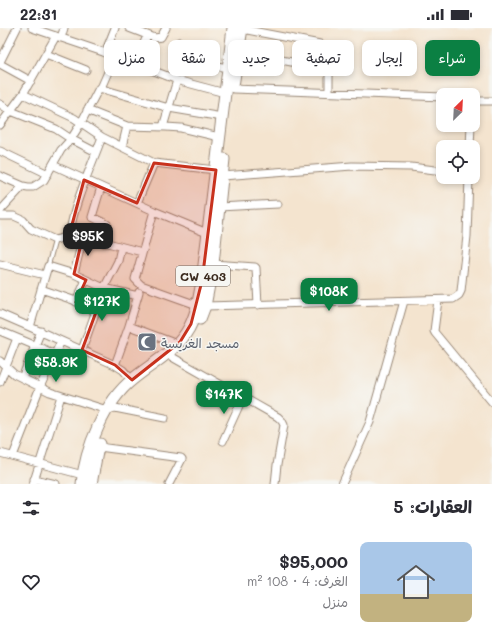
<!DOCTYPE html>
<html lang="ar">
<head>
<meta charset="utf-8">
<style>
  body { margin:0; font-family:Mali,"Playpen Sans Arabic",sans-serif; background:#f7f7f7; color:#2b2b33; direction:rtl; height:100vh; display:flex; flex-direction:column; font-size:15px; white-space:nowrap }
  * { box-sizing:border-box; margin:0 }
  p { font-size:13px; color:#7c7c81 }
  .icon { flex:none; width:22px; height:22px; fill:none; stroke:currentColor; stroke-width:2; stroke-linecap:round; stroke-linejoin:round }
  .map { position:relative; height:456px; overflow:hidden; direction:ltr }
  .details { display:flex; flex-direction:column; background:#fff; flex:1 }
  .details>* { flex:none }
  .banner { position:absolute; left:12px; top:12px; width:468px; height:36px; direction:rtl; display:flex; gap:8px }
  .needle { width:26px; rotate:24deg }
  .buttons { position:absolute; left:436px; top:60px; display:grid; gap:8px }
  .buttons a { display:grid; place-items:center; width:44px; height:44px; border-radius:8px; background:#fff; box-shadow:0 2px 6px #0003; font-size:20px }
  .price { position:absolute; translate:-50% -34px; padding:0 9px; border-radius:8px; background:#0b8043; color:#fff; font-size:13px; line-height:26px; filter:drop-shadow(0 1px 2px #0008) }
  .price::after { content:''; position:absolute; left:50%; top:24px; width:12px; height:9px; margin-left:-6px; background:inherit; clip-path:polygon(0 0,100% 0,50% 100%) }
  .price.on { background:#222; color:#fff }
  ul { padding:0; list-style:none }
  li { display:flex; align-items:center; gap:12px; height:100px; padding:0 20px }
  li span { display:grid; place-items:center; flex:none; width:112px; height:80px; border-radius:8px; color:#555 }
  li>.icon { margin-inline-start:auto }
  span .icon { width:48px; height:48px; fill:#fffc; stroke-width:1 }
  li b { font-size:17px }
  h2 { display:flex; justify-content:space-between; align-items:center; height:48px; padding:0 20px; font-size:17px }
  .tag { padding:0 14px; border-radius:8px; background:#fff; box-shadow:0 2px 6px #0003; font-size:14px; line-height:36px }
  .tag.on { background:#0b8043; color:#fff }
  .status { display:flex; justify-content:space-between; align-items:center; height:28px; padding:0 20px; background:#fff; direction:ltr }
  .status svg { height:11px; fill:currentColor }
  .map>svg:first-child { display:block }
</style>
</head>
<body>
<div class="status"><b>22:31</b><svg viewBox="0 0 49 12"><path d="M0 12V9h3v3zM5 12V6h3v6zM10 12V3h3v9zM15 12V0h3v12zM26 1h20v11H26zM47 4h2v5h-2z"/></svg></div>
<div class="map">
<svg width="492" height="456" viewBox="0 0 492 456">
  <rect width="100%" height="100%" fill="#f6f6f2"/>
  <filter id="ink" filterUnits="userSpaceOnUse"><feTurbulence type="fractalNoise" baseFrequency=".025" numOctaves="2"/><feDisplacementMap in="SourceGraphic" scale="8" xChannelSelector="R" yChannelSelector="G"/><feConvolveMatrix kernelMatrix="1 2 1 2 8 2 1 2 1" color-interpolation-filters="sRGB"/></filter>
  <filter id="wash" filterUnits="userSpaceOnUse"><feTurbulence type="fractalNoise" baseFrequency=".012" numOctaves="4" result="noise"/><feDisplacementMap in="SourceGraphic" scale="16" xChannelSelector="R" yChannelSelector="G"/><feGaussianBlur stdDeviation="0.9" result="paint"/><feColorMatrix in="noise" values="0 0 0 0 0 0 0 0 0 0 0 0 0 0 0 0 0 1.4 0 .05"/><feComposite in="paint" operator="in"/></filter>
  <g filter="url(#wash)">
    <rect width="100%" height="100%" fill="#f4e4cf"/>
  </g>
  <g filter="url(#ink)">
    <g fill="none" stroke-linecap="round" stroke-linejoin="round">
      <g stroke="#988776" stroke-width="5.5">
        <path id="lane" d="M 48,238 L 55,212"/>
      </g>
      <g stroke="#988776" stroke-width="9">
        <path id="street" d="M 32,0 L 115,28 L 180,53 L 225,65
          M 129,0 L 155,10 L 161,9 L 166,0
          M 242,1 L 320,16
          M 61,10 L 64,0
          M 179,14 L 181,28 L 188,33 L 228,40
          M 105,25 L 115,0
          M 46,26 L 86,42
          M 238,27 L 281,32 L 323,40 L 327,42 L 329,45 L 329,65
          M 0,34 L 17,0
          M 0,36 L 31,53
          M 135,36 L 147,8
          M 101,60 L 115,28
          M 233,61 L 443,69
          M 23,66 L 74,90 L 102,109 L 154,135 L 216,142
          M 473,73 L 492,73
          M 0,76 L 11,83 L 56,101 L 71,111 L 96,124
          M 87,82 L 127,98 L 166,99 L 181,100 L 219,109
          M 0,97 L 23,66 L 56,8
          M 163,99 L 177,52
          M 122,119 L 127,98
          M 470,119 L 471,97
          M 0,123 L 48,146
          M 53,137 L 154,183 L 207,205
          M 0,148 L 23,158 L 28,159 L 33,159 L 44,152 L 61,122 L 71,111 L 81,95 L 99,60 L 169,80 L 222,89
          M 223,148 L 352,138 L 411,139 L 443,143
          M 101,159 L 92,189 L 107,196 L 104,215
          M 137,175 L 154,135
          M 219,179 L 278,176
          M 0,183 L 23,158
          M 154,183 L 135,251 L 141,257 L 197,277
          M 0,188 L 14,188 L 23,192 L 31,201 L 55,212 L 69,208 L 77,207 L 142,224
          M 69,208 C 75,172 90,142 102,109
          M 0,236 L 45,247
          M 213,236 L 255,239 L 256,240 L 258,277
          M 74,246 L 83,209
          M 41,261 L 73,272 L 96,284
          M 438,272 L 434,303 L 435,305 L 492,374
          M 76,274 L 86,252
          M 205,278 L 453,271 L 459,267 L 461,263 L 467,208 L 469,149
          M 0,286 L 30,299 L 115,337 L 123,342 L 132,352
          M 129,298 L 177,316
          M 30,299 L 48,238 L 74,246 L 104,260 L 138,268
          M 0,303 L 17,310 L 0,354
          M 17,310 L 55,326
          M 82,322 L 104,260 L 118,233 L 121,219
          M 172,329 L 278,389 L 282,393 L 284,397 L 277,437 L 275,456
          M 0,333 L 14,346 L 50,364 L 107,382 L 115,380 L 165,390
          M 115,337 L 129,298 L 139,264
          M 22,350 L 41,303
          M 223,413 L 243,369
          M 99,419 L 181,430 L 182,431 L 169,456
          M 0,425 L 83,447
          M 13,428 L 40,359 L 61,313
          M 34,451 L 56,456
          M 33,456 L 61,368
          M 342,456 L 370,394 L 404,273"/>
      </g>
      <g stroke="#988776" stroke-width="13">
        <path id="primary" d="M 233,58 L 242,0
          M 200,291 L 205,278 L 213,236 L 224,131
          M 82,456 C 85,421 105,373 133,351 C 150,337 174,324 186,305 C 196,290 199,271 202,253 L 233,0
          M 91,456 L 97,424 L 100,416"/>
      </g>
      <use href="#lane" stroke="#fff" stroke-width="3.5"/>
      <use href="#street" stroke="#fff" stroke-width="7"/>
      <use href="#primary" stroke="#fff" stroke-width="11"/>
    </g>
  </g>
  <path fill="#c8321e" fill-opacity="0.2" stroke="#c8321e" stroke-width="3" stroke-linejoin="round" d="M 154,135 L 216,142 L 202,253 L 191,296 L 180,314 L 132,352 L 115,337 L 82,322 L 96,284 L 76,274 L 86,252 L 74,246 L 83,207 L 69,208 L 84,152 L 137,175 Z"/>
  <defs>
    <g id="mosque-square" transform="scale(1)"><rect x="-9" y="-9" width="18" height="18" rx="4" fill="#6b7280" stroke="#f6f6f2"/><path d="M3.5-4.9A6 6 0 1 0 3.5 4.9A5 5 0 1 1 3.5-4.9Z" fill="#fff"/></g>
  </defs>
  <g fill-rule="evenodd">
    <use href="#mosque-square" x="147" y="314"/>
  </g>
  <g text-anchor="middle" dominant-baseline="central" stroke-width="3" stroke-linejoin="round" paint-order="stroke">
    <rect fill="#f6f6f2" stroke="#73675e" stroke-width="1" x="176" y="238" width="54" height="20" rx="3"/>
    <g font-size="12" font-weight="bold" fill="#3b2a1e">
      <text x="203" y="248">CW 403</text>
    </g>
    <g font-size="13" fill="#5b616d" stroke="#f6f6f2" text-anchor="start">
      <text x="161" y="314">مسجد الغريسة</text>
    </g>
  </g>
</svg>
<div class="buttons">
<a><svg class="needle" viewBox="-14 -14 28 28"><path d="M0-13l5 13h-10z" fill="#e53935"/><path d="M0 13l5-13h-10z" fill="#7c7c81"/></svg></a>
<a><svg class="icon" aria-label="locate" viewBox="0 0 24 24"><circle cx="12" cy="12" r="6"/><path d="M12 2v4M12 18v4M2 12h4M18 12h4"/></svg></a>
</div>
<b class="price on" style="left:88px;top:229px">$95K</b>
<b class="price" style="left:329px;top:284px">$108K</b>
<b class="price" style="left:102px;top:294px">$127K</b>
<b class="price" style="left:56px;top:355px">$58.9K</b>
<b class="price" style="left:224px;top:387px">$147K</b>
<div class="banner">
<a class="tag on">شراء</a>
<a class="tag">إيجار</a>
<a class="tag">تصفية</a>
<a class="tag">جديد</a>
<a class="tag">شقة</a>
<a class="tag">منزل</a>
</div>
</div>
<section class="details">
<h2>العقارات: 5<svg class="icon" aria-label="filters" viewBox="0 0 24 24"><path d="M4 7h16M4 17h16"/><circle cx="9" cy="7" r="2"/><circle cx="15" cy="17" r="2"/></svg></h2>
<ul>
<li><span style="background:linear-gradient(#a9c7e8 65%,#c2b280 0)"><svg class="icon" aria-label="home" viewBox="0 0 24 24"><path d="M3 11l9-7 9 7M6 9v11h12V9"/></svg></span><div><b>$95,000</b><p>الغرف: 4 · 108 m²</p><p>منزل</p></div><svg class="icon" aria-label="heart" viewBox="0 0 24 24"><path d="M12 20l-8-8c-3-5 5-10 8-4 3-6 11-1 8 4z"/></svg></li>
</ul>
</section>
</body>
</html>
